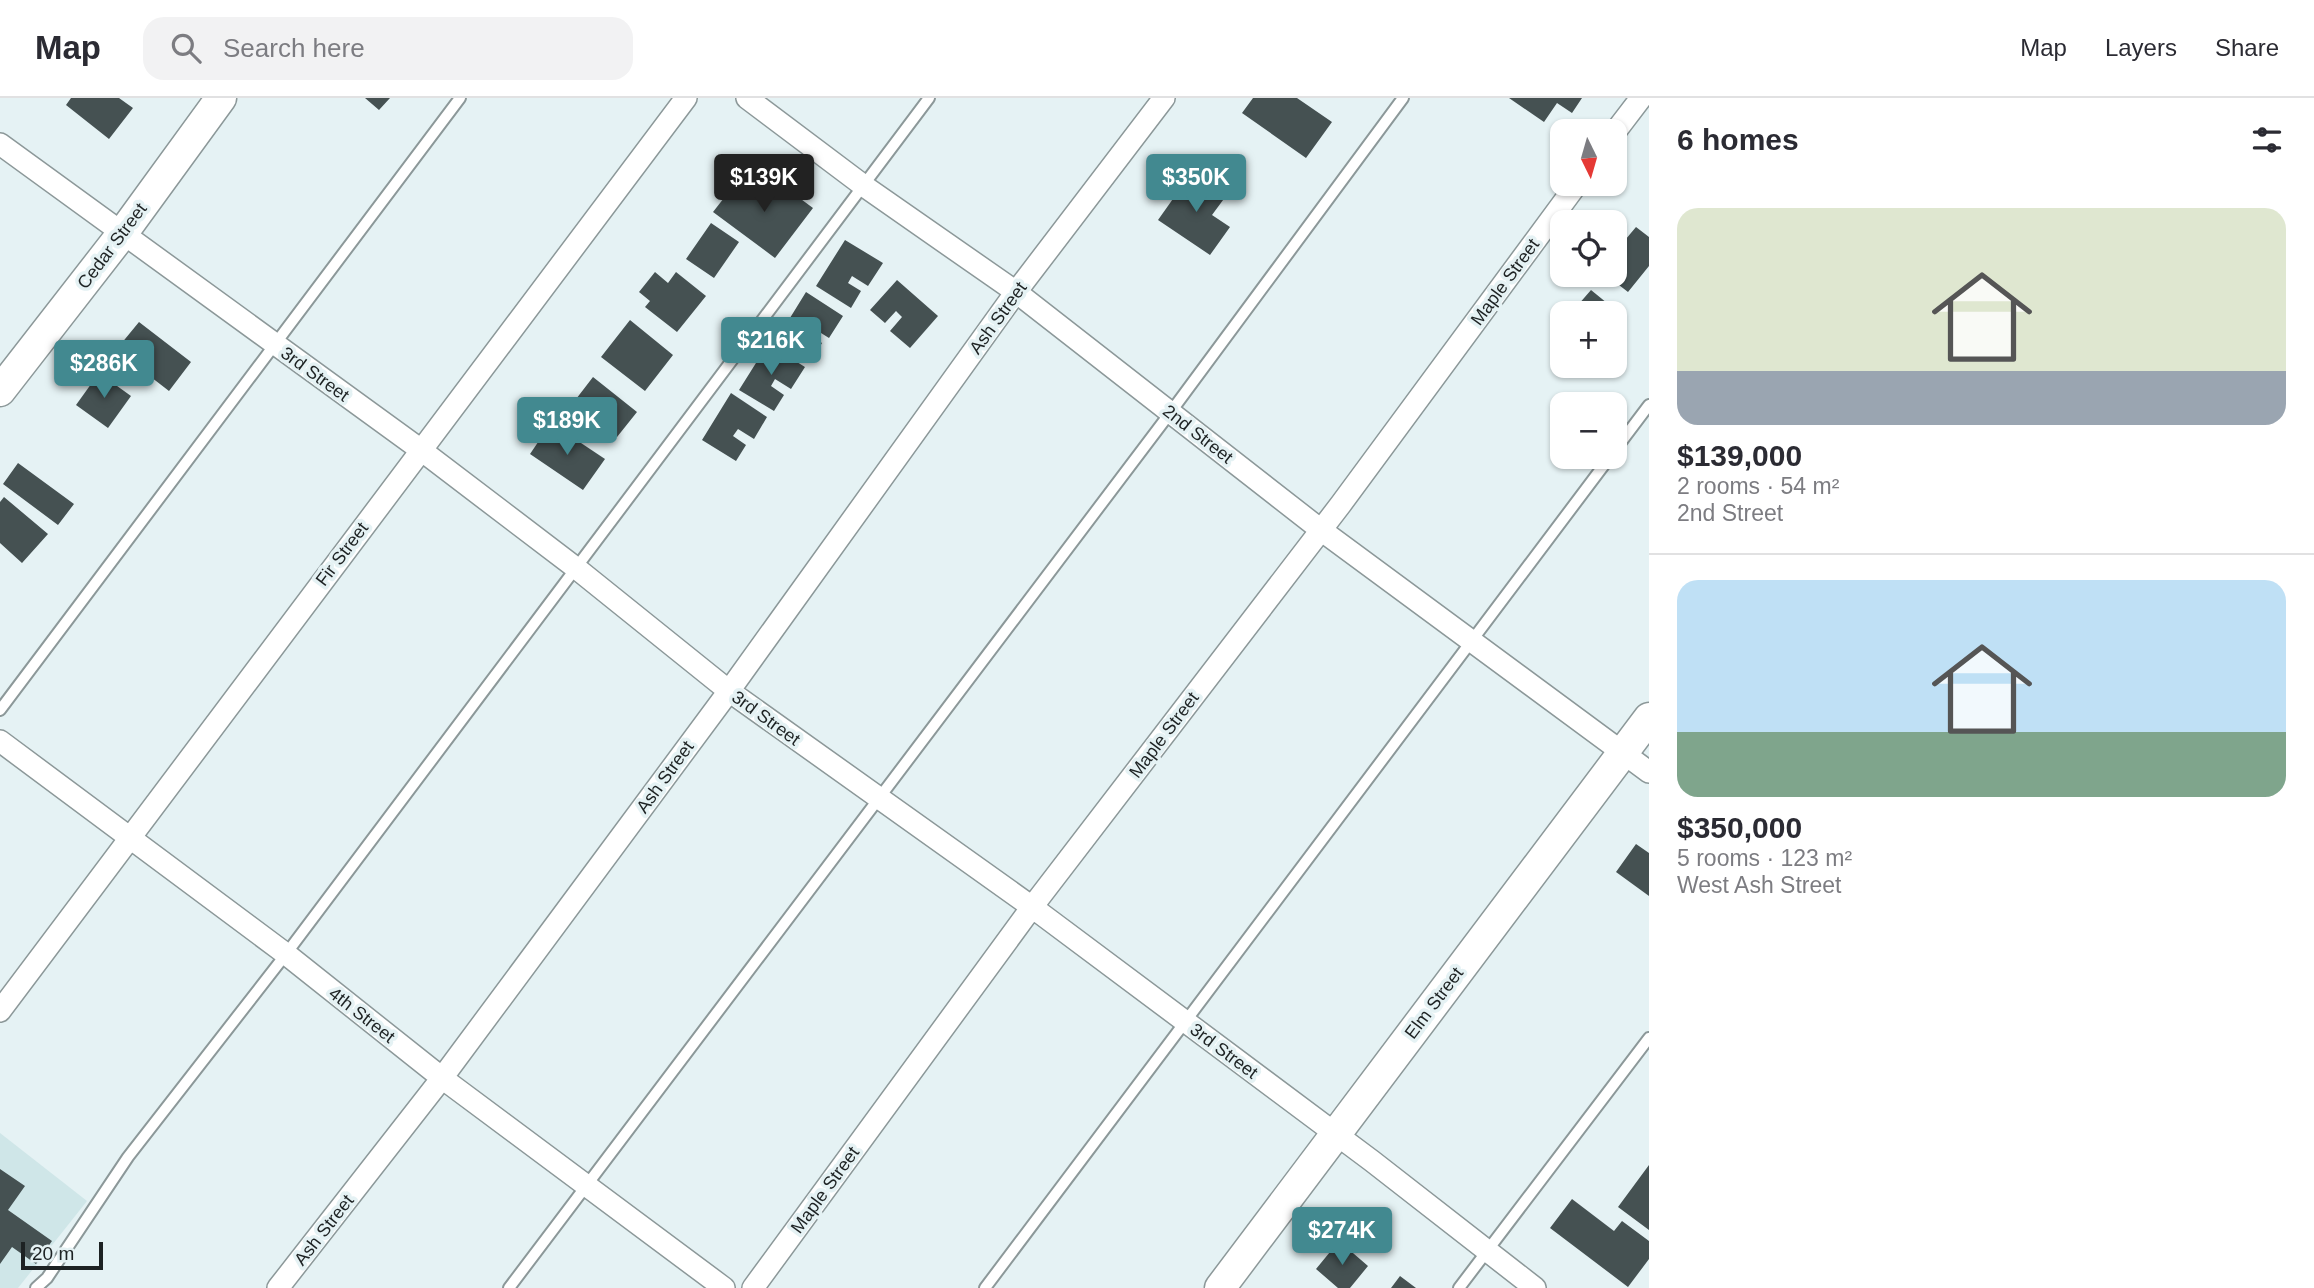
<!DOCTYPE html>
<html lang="en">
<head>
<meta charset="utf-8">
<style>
  body { margin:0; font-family:Arial,sans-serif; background:#f2f2f3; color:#2b2b33; height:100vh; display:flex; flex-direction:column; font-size:26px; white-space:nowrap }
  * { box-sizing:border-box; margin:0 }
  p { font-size:23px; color:#7c7c81 }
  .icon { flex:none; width:38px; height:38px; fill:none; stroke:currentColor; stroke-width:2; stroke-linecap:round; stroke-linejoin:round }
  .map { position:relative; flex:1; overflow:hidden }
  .drawer { display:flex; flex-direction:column; background:#fff; width:665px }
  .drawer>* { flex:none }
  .needle { width:46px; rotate:175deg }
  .buttons { position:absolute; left:1550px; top:21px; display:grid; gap:14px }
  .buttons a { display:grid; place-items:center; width:77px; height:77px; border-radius:14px; background:#fff; box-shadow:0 2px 5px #0004; font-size:35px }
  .scale { position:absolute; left:21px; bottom:18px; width:82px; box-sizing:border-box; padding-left:7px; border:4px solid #1d2223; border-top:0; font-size:19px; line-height:24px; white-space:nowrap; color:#1d2223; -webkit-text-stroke:5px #e5f2f4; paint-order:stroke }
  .price { position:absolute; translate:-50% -60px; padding:0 16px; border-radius:7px; background:#428990; color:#fff; font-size:23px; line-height:46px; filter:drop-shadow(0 2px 4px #0008) }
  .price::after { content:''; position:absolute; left:50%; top:42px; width:21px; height:16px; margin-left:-10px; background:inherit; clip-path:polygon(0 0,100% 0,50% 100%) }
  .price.selected { background:#222; color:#fff }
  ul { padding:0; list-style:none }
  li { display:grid; align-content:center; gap:14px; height:371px; padding:0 28px }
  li+li { border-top:2px solid #e1e1e2 }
  li span { display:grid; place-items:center; height:217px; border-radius:21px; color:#555 }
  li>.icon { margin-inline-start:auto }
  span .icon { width:126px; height:126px; fill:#fffc; stroke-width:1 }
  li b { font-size:30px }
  h2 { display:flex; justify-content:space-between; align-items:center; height:84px; padding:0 28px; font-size:30px }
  header { display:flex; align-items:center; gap:42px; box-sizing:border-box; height:98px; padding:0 35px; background:#fff; border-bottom:2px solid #e1e1e2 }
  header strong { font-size:33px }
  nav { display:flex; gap:38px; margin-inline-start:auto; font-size:24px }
  .search { width:490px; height:63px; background:#f2f2f3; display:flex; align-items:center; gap:18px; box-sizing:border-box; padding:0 24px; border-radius:21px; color:#7c7c81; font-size:26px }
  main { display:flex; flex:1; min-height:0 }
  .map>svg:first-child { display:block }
</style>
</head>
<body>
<header>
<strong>Map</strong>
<div class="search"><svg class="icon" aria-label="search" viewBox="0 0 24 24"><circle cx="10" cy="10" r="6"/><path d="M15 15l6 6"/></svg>Search here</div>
<nav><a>Map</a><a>Layers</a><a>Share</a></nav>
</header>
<main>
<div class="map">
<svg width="1649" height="1190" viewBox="0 0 1649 1190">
  <rect width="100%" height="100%" fill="#e5f2f4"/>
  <path fill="#cfe6e8" d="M 0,1035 L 87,1103 L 18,1190 L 0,1190 Z"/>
  <path fill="#455152" d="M 71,0 L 119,0 L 133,10 L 109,41 L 66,7 Z
    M 365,0 L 390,0 L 379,12 Z
    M 1253,0 L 1297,0 L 1332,24 L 1306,60 L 1242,15 Z
    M 1509,0 L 1582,0 L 1572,15 L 1557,5 L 1544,24 Z
    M 1192,74 L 1226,98 L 1212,117 L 1230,129 L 1210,157 L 1158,122 Z
    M 771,79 L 813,110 L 775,160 L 713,114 L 738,82 L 757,97 Z
    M 711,125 L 739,144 L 714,180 L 686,161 Z
    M 1636,129 L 1649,139 L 1649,168 L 1628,194 L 1606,177 L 1615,177 L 1615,154 Z
    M 845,142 L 883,165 L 868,188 L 852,178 L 848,185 L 861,193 L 851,210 L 816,188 Z
    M 655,174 L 668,185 L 676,174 L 706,198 L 677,234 L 645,209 L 650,203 L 639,194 Z
    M 897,182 L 938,218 L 910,250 L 890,233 L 902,219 L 896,213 L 885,225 L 870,212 Z
    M 1591,192 L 1618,214 L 1617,215 L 1571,215 Z
    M 806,194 L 843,218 L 829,240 L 813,230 L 809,237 L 822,245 L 812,262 L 777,241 Z
    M 630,222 L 673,257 L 645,293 L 601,259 Z
    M 139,224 L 191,264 L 169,293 L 116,252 Z
    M 768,246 L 805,269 L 791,291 L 775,281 L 771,288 L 784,297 L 774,313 L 739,292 Z
    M 99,275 L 131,298 L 108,330 L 76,307 Z
    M 593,279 L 637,314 L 617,339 L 573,305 Z
    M 731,295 L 767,319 L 754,341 L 738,331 L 733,338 L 746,347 L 736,363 L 702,342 Z
    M 551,325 L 605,361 L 583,392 L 530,356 Z
    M 18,365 L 74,406 L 58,427 L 3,386 Z
    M 4,399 L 48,436 L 22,465 L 0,445 L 0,404 Z
    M 1636,746 L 1649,755 L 1649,798 L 1616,774 Z
    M 1649,1067 L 1649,1132 L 1618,1109 Z
    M 0,1071 L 25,1088 L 8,1112 L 52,1143 L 36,1166 L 12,1149 L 0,1166 Z
    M 1572,1101 L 1614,1133 L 1622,1123 L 1649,1143 L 1649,1161 L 1628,1189 L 1550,1130 Z
    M 1339,1143 L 1368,1168 L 1350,1190 L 1338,1190 L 1316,1171 Z
    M 1400,1178 L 1416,1190 L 1391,1190 Z"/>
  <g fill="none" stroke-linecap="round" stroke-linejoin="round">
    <g stroke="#8c9899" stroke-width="14">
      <path id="lane" d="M 1615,352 L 1649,307
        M 0,612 L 460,0
        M 36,1190 L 47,1180 L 128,1059 L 286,856 L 929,0
        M 509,1190 L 1170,315 L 1403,0
        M 985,1190 L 1610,359
        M 1459,1190 L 1649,940"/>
    </g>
    <g stroke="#8c9899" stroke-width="24">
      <path id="street" d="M 747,0 L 864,88 L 1016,194 L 1321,432 L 1649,674
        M 1615,34 L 1641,0
        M 0,46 L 421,352 L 576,470 L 729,593 L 1032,809 L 1372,1063 L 1535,1190
        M 0,643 L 286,856 L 442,980 L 724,1190
        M 0,913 L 686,0
        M 278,1190 L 442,980 L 729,593 L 1016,194 L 1164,0
        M 753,1190 L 1032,809 L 1341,406 L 1577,86"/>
    </g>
    <g stroke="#8c9899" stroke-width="33">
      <path id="secondary" d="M 0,293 L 122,136 L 221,0
        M 1220,1190 L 1649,620"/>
    </g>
    <use href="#lane" stroke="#fff" stroke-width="10"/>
    <use href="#street" stroke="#fff" stroke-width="21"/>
    <use href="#secondary" stroke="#fff" stroke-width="30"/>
  </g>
  <g text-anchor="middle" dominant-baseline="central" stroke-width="7" stroke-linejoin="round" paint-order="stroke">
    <g font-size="18" fill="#1d2223" stroke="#e5f2f4">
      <text transform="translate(112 148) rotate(-53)">Cedar Street</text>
      <text transform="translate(1505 184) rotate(-54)">Maple Street</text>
      <text transform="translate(998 220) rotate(-54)">Ash Street</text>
      <text transform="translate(315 276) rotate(36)">3rd Street</text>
      <text transform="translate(1198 336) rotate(38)">2nd Street</text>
      <text transform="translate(342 456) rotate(-53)">Fir Street</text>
      <text transform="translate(766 620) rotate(36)">3rd Street</text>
      <text transform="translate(1164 637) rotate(-53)">Maple Street</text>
      <text transform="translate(665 679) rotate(-54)">Ash Street</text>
      <text transform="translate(1434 905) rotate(-53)">Elm Street</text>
      <text transform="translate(362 917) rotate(38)">4th Street</text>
      <text transform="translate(1224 953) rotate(37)">3rd Street</text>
      <text transform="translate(825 1092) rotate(-54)">Maple Street</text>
      <text transform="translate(324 1132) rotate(-52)">Ash Street</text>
    </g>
  </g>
</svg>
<div class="buttons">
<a><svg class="needle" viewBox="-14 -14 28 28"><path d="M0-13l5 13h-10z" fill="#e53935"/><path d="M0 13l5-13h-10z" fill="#7c7c81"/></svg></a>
<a><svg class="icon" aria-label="locate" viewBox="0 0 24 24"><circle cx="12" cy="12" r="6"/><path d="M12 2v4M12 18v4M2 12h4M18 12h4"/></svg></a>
<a>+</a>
<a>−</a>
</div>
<div class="scale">20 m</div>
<b class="price selected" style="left:764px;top:116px">$139K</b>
<b class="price" style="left:1196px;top:116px">$350K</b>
<b class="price" style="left:771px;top:279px">$216K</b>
<b class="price" style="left:104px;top:302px">$286K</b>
<b class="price" style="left:567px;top:359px">$189K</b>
<b class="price" style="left:1342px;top:1169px">$274K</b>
</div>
<section class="drawer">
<h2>6 homes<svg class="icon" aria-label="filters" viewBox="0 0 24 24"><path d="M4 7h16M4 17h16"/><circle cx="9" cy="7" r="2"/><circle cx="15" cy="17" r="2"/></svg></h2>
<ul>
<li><span style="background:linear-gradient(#dfe7d0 75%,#9aa5b1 0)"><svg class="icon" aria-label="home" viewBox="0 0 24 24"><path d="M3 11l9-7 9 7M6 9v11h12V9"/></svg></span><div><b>$139,000</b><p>2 rooms · 54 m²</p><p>2nd Street</p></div></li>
<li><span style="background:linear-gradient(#bfe0f5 70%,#7fa58c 0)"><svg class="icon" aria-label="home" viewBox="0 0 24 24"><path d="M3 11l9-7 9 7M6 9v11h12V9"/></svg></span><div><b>$350,000</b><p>5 rooms · 123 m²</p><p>West Ash Street</p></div></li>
</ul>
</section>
</main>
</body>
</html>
